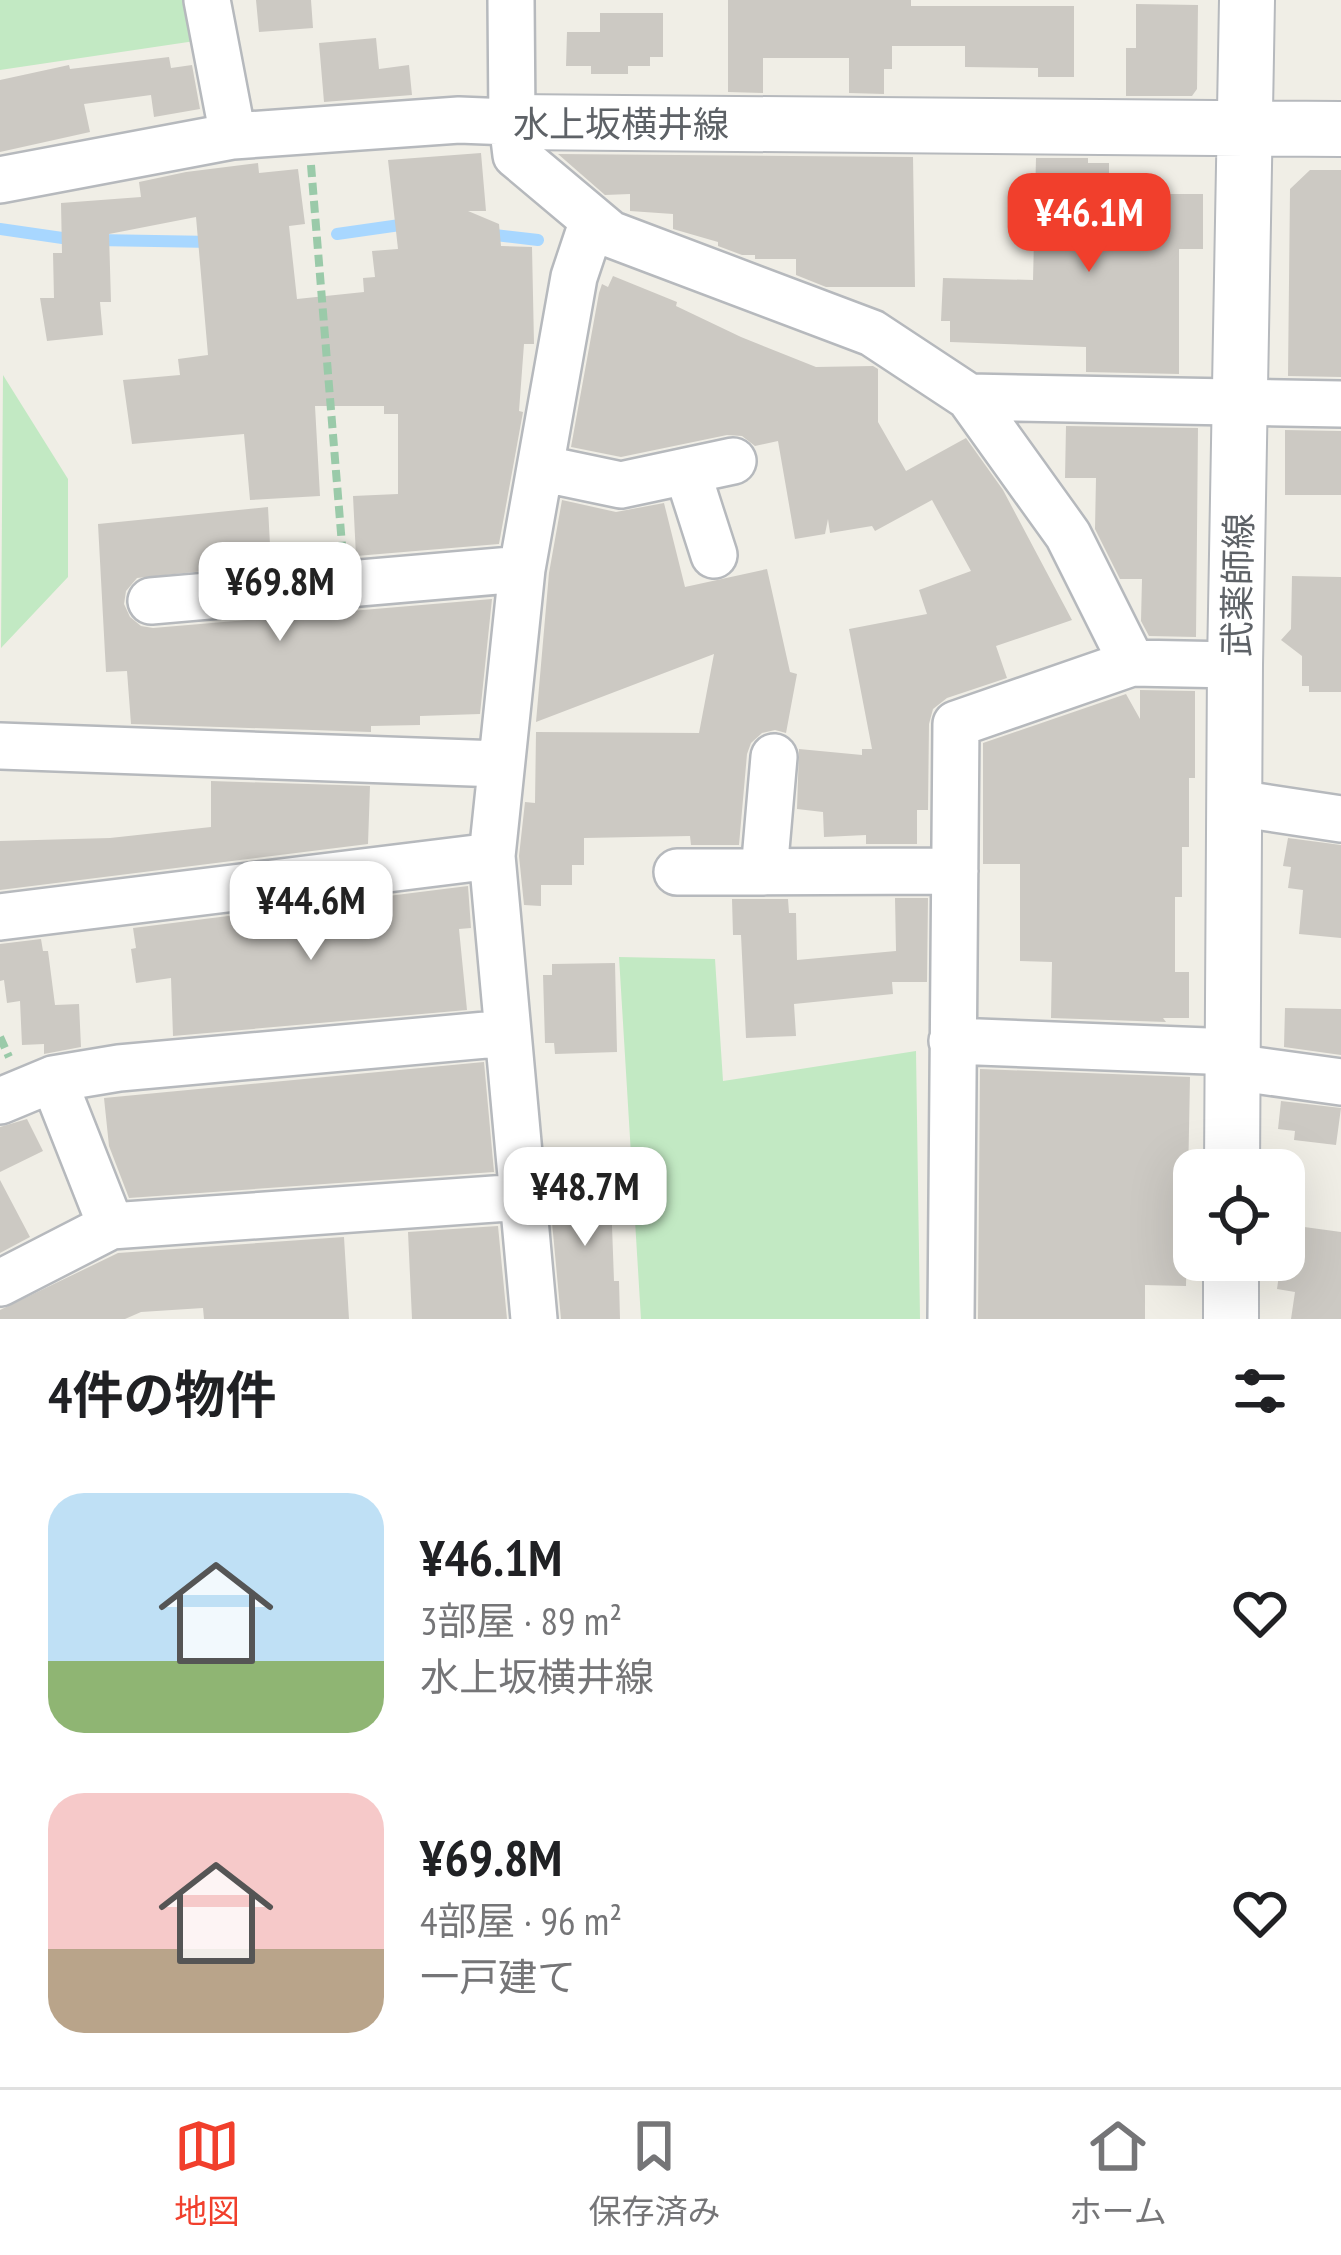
<!DOCTYPE html>
<html lang="ja">
<head>
<meta charset="utf-8">
<style>
  body { margin:0; font-family:"PT Sans Narrow","Noto Sans JP",sans-serif; background:#f6f6f6; color:#202124; height:100vh; display:flex; flex-direction:column; font-size:45px; white-space:nowrap }
  * { box-sizing:border-box; margin:0 }
  p { font-size:39px; color:#757577 }
  .icon { flex:none; width:66px; height:66px; fill:none; stroke:currentColor; stroke-width:2; stroke-linecap:round; stroke-linejoin:round }
  .map { position:relative; height:1319px; overflow:hidden }
  .sheet { display:flex; flex-direction:column; background:#fff; flex:1 }
  .sheet>* { flex:none }
  .buttons { position:absolute; left:1173px; top:1149px; display:grid; gap:24px }
  .buttons a { display:grid; place-items:center; width:132px; height:132px; border-radius:24px; background:#fff; box-shadow:0 12px 48px #0002; font-size:60px }
  .price { position:absolute; translate:-50% -102px; padding:0 27px; border-radius:24px; background:#fff; color:#222; font-size:39px; line-height:78px; filter:drop-shadow(0 3px 6px #0008) }
  .price::after { content:''; position:absolute; left:50%; top:72px; width:36px; height:27px; margin-left:-18px; background:inherit; clip-path:polygon(0 0,100% 0,50% 100%) }
  .price.selected { background:#f13f2c; color:#fff }
  ul { padding:0; list-style:none }
  li { display:flex; align-items:center; gap:36px; height:300px; padding:0 48px }
  li span { display:grid; place-items:center; flex:none; width:336px; height:240px; border-radius:36px; color:#555 }
  li>.icon { margin-inline-start:auto }
  span .icon { width:144px; height:144px; fill:#fffc; stroke-width:1 }
  li b { font-size:51px }
  h2 { display:flex; justify-content:space-between; align-items:center; height:144px; padding:0 48px; font-size:51px }
  .menu { display:flex; justify-content:space-around; align-items:center; height:168px; border-top:3px solid #e0e0e0; background:#fff; font-size:33px; color:#757577 }
  .menu a { display:grid; justify-items:center; gap:6px }
  .menu .selected { color:#f13f2c }
  .map>svg:first-child { display:block }
</style>
</head>
<body>
<div class="map">
<svg width="1341" height="1319" viewBox="0 0 1341 1319">
  <rect width="100%" height="100%" fill="#f0eee6"/>
  <path fill="#c2e9c3" d="M 0,0 L 187,0 L 195,41 L 0,70 Z
    M 3,375 L 68,479 L 68,577 L 1,648 Z
    M 619,957 L 715,959 L 723,1081 L 916,1051 L 920,1319 L 641,1319 Z"/>
  <g fill="none" stroke-linecap="round" stroke-linejoin="round">
    <path stroke="#a8d7ff" stroke-width="12" d="M 0,229 L 76,240
      M 337,234 L 407,224
      M 486,234 L 538,240
      M 96,240 L 214,242"/>
  </g>
  <path fill="#ccc9c3" d="M 256,0 L 311,0 L 313,28 L 259,32 Z
    M 728,0 L 911,0 L 911,6 L 1074,6 L 1074,77 L 1038,77 L 1038,68 L 965,67 L 965,46 L 892,46 L 892,69 L 884,69 L 884,94 L 849,93 L 849,58 L 763,58 L 763,93 L 728,92 Z
    M 1136,4 L 1198,5 L 1197,89 L 1192,96 L 1126,96 L 1126,48 L 1136,48 Z
    M 600,13 L 663,13 L 663,57 L 650,57 L 650,66 L 628,66 L 628,74 L 591,74 L 591,66 L 566,66 L 567,32 L 600,32 Z
    M 376,38 L 379,69 L 409,65 L 412,95 L 324,102 L 319,43 Z
    M 169,57 L 171,68 L 192,65 L 200,109 L 154,117 L 151,95 L 84,104 L 90,132 L 0,152 L 0,80 L 69,65 L 70,69 Z
    M 481,153 L 486,211 L 468,211 L 499,224 L 501,246 L 532,247 L 534,344 L 524,344 L 519,411 L 523,412 L 499,544 L 356,556 L 353,496 L 398,494 L 398,414 L 384,414 L 384,406 L 315,406 L 320,496 L 250,500 L 244,434 L 132,444 L 123,380 L 180,375 L 178,359 L 208,355 L 196,217 L 109,234 L 111,302 L 100,302 L 103,335 L 47,341 L 40,298 L 54,298 L 53,253 L 62,253 L 61,203 L 141,197 L 139,182 L 186,172 L 258,163 L 259,173 L 298,169 L 305,224 L 289,226 L 297,299 L 364,292 L 363,278 L 375,277 L 372,251 L 398,249 L 388,160 Z
    M 558,154 L 913,157 L 915,287 L 826,287 L 796,275 L 796,259 L 755,259 L 755,255 L 742,255 L 718,246 L 718,242 L 673,229 L 673,214 L 630,211 L 630,194 L 605,195 Z
    M 1036,158 L 1088,158 L 1088,163 L 1109,163 L 1109,194 L 1203,194 L 1203,249 L 1179,249 L 1179,374 L 1086,372 L 1086,347 L 950,342 L 950,321 L 941,321 L 943,278 L 1033,280 Z
    M 1310,170 L 1341,170 L 1341,377 L 1288,376 L 1290,189 Z
    M 613,276 L 677,302 L 676,306 L 741,337 L 816,367 L 873,366 L 878,369 L 878,422 L 906,471 L 966,438 L 1003,490 L 1072,620 L 996,646 L 1007,678 L 947,698 L 933,709 L 929,724 L 928,810 L 917,810 L 917,844 L 866,844 L 866,835 L 824,837 L 823,812 L 797,809 L 799,749 L 862,755 L 862,749 L 872,749 L 849,629 L 927,614 L 919,590 L 971,571 L 932,500 L 875,531 L 872,526 L 830,533 L 828,519 L 825,534 L 795,539 L 778,441 L 755,446 L 742,436 L 727,435 L 621,457 L 571,447 L 599,293 L 602,284 L 608,287 Z
    M 1066,426 L 1198,428 L 1196,637 L 1149,636 L 1141,621 L 1142,579 L 1120,579 L 1095,529 L 1096,478 L 1065,478 Z
    M 1285,430 L 1341,431 L 1341,495 L 1285,495 Z
    M 562,500 L 616,512 L 664,503 L 685,587 L 767,569 L 790,672 L 797,674 L 786,733 L 775,730 L 762,733 L 751,743 L 747,754 L 739,845 L 691,845 L 690,836 L 584,838 L 584,865 L 572,865 L 572,885 L 541,885 L 541,906 L 524,905 L 519,856 L 525,802 L 535,803 L 536,732 L 699,733 L 714,654 L 536,722 L 549,573 Z
    M 268,507 L 271,564 L 137,578 L 126,591 L 124,604 L 130,617 L 141,626 L 153,628 L 492,599 L 480,714 L 420,716 L 420,725 L 371,726 L 371,732 L 131,724 L 127,671 L 106,672 L 98,524 Z
    M 1292,576 L 1341,577 L 1341,692 L 1309,692 L 1309,686 L 1302,686 L 1302,656 L 1281,640 L 1291,629 Z
    M 1140,690 L 1195,691 L 1195,778 L 1189,778 L 1189,847 L 1182,847 L 1182,897 L 1175,897 L 1175,972 L 1189,972 L 1189,1018 L 1163,1018 L 1166,1022 L 1051,1018 L 1052,962 L 1020,961 L 1020,864 L 983,864 L 983,743 L 1126,694 L 1140,719 Z
    M 211,781 L 370,786 L 368,844 L 0,890 L 0,841 L 110,838 L 211,827 Z
    M 1288,838 L 1341,845 L 1341,938 L 1299,934 L 1303,890 L 1288,888 L 1291,867 L 1283,866 Z
    M 468,886 L 471,928 L 459,929 L 467,1010 L 173,1036 L 171,978 L 136,983 L 131,949 L 136,948 L 133,928 Z
    M 895,898 L 928,898 L 927,982 L 892,982 L 893,994 L 794,1004 L 796,1036 L 746,1038 L 741,935 L 733,935 L 732,899 L 788,899 L 789,913 L 796,913 L 797,960 L 896,951 Z
    M 41,939 L 43,951 L 48,951 L 55,1005 L 79,1004 L 81,1047 L 44,1054 L 44,1044 L 22,1045 L 20,1001 L 7,1003 L 4,980 L 0,981 L 0,944 Z
    M 615,963 L 617,1052 L 555,1054 L 554,1043 L 545,1043 L 543,975 L 552,975 L 552,964 Z
    M 1285,1008 L 1341,1009 L 1341,1055 L 1284,1047 Z
    M 484,1062 L 494,1172 L 129,1198 L 109,1146 L 104,1098 Z
    M 980,1069 L 1190,1077 L 1186,1286 L 1145,1285 L 1145,1319 L 978,1319 Z
    M 1281,1101 L 1341,1108 L 1336,1145 L 1294,1140 L 1295,1131 L 1278,1129 Z
    M 27,1119 L 43,1151 L 0,1172 L 0,1127 Z
    M 610,1171 L 614,1281 L 619,1281 L 620,1319 L 561,1319 L 549,1190 L 580,1188 L 579,1172 Z
    M 0,1180 L 30,1237 L 0,1253 Z
    M 498,1226 L 507,1319 L 412,1319 L 408,1232 Z
    M 1297,1226 L 1341,1232 L 1341,1319 L 1291,1319 L 1295,1292 L 1277,1289 L 1285,1233 L 1296,1234 Z
    M 344,1237 L 349,1319 L 204,1319 L 203,1308 L 141,1312 L 125,1319 L 0,1319 L 0,1310 L 118,1253 Z"/>
  <g fill="none" stroke-linecap="round" stroke-linejoin="round">
    <g stroke="#b6b9bd" stroke-width="50">
      <path id="minor" d="M 207,0 L 233,136
        M 511,0 L 512,122 L 516,155 L 610,234 L 872,333 L 969,397 L 1068,535 L 1132,663
        M 0,180 L 233,136 L 459,120 L 512,122
        M 969,397 L 1341,404
        M 540,468 L 621,485 L 733,461
        M 687,471 L 714,555
        M 151,601 L 522,569
        M 0,746 L 500,764
        M 1236,803 L 1341,819
        M 677,872 L 955,871
        M 764,872 L 774,757
        M 0,917 L 492,856
        M 952,1041 L 1233,1052
        M 1233,1067 L 1341,1082
        M 53,1079 L 111,1226
        M 0,1101 L 53,1079 L 119,1068 L 508,1033
        M 0,1283 L 111,1226 L 522,1197
        M 534,1319 L 492,856 L 522,569 L 574,277 L 593,220
        M 951,1319 L 956,724 L 1132,663 L 1235,665"/>
    </g>
    <g stroke="#b6b9bd" stroke-width="58">
      <path id="tertiary" d="M 512,122 L 1341,129
        M 1232,1170 L 1235,665 L 1247,0
        M 1231,1319 L 1231,1260"/>
    </g>
    <path stroke="#9acaa9" stroke-width="8" stroke-dasharray="12 6" stroke-linecap="butt" d="M 311,165 L 342,545
      M 0,1037 L 9,1057"/>
    <use href="#minor" stroke="#fff" stroke-width="45"/>
    <use href="#tertiary" stroke="#fff" stroke-width="54"/>
  </g>
  <g text-anchor="middle" dominant-baseline="central" stroke-width="10" stroke-linejoin="round" paint-order="stroke">
    <g font-size="36" fill="#5e6267" stroke="#fff">
      <text x="621" y="123">水上坂横井線</text>
      <text transform="translate(1237 585) rotate(-89)">武薬師線</text>
    </g>
  </g>
</svg>
<div class="buttons">
<a><svg class="icon" aria-label="locate" viewBox="0 0 24 24"><circle cx="12" cy="12" r="6"/><path d="M12 2v4M12 18v4M2 12h4M18 12h4"/></svg></a>
</div>
<b class="price selected" style="left:1089px;top:275px">¥46.1M</b>
<b class="price" style="left:280px;top:644px">¥69.8M</b>
<b class="price" style="left:311px;top:963px">¥44.6M</b>
<b class="price" style="left:585px;top:1249px">¥48.7M</b>
</div>
<section class="sheet">
<h2>4件の物件<svg class="icon" aria-label="filters" viewBox="0 0 24 24"><path d="M4 7h16M4 17h16"/><circle cx="9" cy="7" r="2"/><circle cx="15" cy="17" r="2"/></svg></h2>
<ul>
<li><span style="background:linear-gradient(#bfe0f5 70%,#8fb573 0)"><svg class="icon" aria-label="home" viewBox="0 0 24 24"><path d="M3 11l9-7 9 7M6 9v11h12V9"/></svg></span><div><b>¥46.1M</b><p>3部屋 · 89 m²</p><p>水上坂横井線</p></div><svg class="icon" aria-label="heart" viewBox="0 0 24 24"><path d="M12 20l-8-8c-3-5 5-10 8-4 3-6 11-1 8 4z"/></svg></li>
<li><span style="background:linear-gradient(#f6c9c9 65%,#b9a48a 0)"><svg class="icon" aria-label="home" viewBox="0 0 24 24"><path d="M3 11l9-7 9 7M6 9v11h12V9"/></svg></span><div><b>¥69.8M</b><p>4部屋 · 96 m²</p><p>一戸建て</p></div><svg class="icon" aria-label="heart" viewBox="0 0 24 24"><path d="M12 20l-8-8c-3-5 5-10 8-4 3-6 11-1 8 4z"/></svg></li>
</ul>
</section>
<nav class="menu">
<a class="selected"><svg class="icon" aria-label="map" viewBox="0 0 24 24"><path d="M3 6l6-2 6 2 6-2v14l-6 2-6-2-6 2zM9 4v14M15 6v14"/></svg>地図</a>
<a><svg class="icon" aria-label="saved" viewBox="0 0 24 24"><path d="M7 4h10v16l-5-4-5 4z"/></svg>保存済み</a>
<a><svg class="icon" aria-label="home" viewBox="0 0 24 24"><path d="M3 11l9-7 9 7M6 9v11h12V9"/></svg>ホーム</a>
</nav>
</body>
</html>
